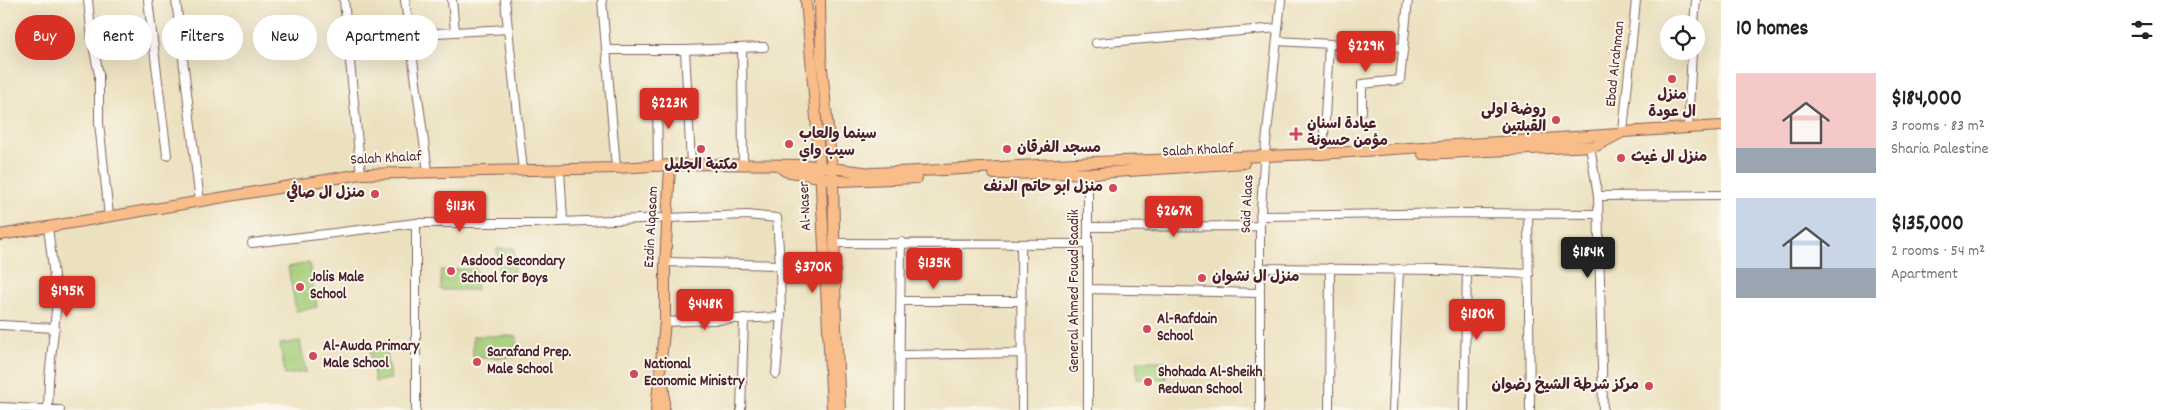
<!DOCTYPE html>
<html lang="en">
<head>
<meta charset="utf-8">
<style>
  body { margin:0; font-family:Dekko,"Playpen Sans Arabic",sans-serif; background:#f2f2f2; color:#222; height:100vh; display:flex; flex-direction:column; font-size:19px; white-space:nowrap }
  * { box-sizing:border-box; margin:0 }
  p { font-size:16px; color:#767676 }
  .icon { flex:none; width:28px; height:28px; fill:none; stroke:currentColor; stroke-width:2; stroke-linecap:round; stroke-linejoin:round }
  .map { position:relative; flex:1; overflow:hidden }
  .details { display:flex; flex-direction:column; background:#fff; width:450px }
  .details>* { flex:none }
  .top-card { position:absolute; left:15px; top:15px; width:475px; height:45px; display:flex; gap:10px }
  .controls { position:absolute; left:1660px; top:15px; display:grid; gap:10px }
  .controls a { display:grid; place-items:center; width:45px; height:45px; border-radius:50%; background:#fff; box-shadow:0 5px 20px #0002; font-size:25px }
  .price { position:absolute; translate:-50% -42px; padding:0 11px; border-radius:5px; background:#d93025; color:#fff; font-size:16px; line-height:32px; filter:drop-shadow(0 1px 2px #0008) }
  .price::after { content:''; position:absolute; left:50%; top:30px; width:15px; height:11px; margin-left:-8px; background:inherit; clip-path:polygon(0 0,100% 0,50% 100%) }
  .price.on { background:#222; color:#fff }
  ul { padding:0; list-style:none }
  li { display:flex; align-items:center; gap:15px; height:125px; padding:0 15px }
  li span { display:grid; place-items:center; flex:none; width:140px; height:100px; border-radius:0px; color:#555 }
  li>.icon { margin-inline-start:auto }
  span .icon { width:60px; height:60px; fill:#fffc; stroke-width:1 }
  li b { font-size:21px }
  h2 { display:flex; justify-content:space-between; align-items:center; height:60px; padding:0 15px; font-size:21px }
  .chip { padding:0 18px; border-radius:22px; background:#fff; box-shadow:0 5px 20px #0002; font-size:18px; line-height:45px }
  .chip.on { background:#d93025; color:#fff }
  main { display:flex; flex:1; min-height:0 }
  .map>svg:first-child { display:block }
</style>
</head>
<body>
<main>
<div class="map">
<svg width="1721" height="410" viewBox="0 0 1721 410">
  <rect width="100%" height="100%" fill="#fbf7ec"/>
  <filter id="ink" filterUnits="userSpaceOnUse"><feTurbulence type="fractalNoise" baseFrequency=".02" numOctaves="2"/><feDisplacementMap in="SourceGraphic" scale="10" xChannelSelector="R" yChannelSelector="G"/><feConvolveMatrix kernelMatrix="1 2 1 2 8 2 1 2 1" color-interpolation-filters="sRGB"/></filter>
  <filter id="wash" filterUnits="userSpaceOnUse"><feTurbulence type="fractalNoise" baseFrequency=".0096" numOctaves="4" result="noise"/><feDisplacementMap in="SourceGraphic" scale="20" xChannelSelector="R" yChannelSelector="G"/><feGaussianBlur stdDeviation="1.12" result="paint"/><feColorMatrix in="noise" values="0 0 0 0 0 0 0 0 0 0 0 0 0 0 0 0 0 1.4 0 .05"/><feComposite in="paint" operator="in"/></filter>
  <g filter="url(#wash)">
    <rect width="100%" height="100%" fill="#ece1bf"/>
    <path fill="#a3cc78" stroke="#767652" d="M 514,248 L 514,276 L 498,276 L 497,249 Z
      M 309,263 L 317,307 L 296,311 L 288,267 Z
      M 476,269 L 477,290 L 441,290 L 441,270 Z
      M 473,336 L 517,336 L 517,357 L 473,358 Z
      M 300,341 L 306,372 L 285,375 L 280,344 Z
      M 386,348 L 391,379 L 375,382 L 370,351 Z
      M 1137,361 L 1166,361 L 1166,379 L 1137,379 Z"/>
  </g>
  <g filter="url(#ink)">
    <g fill="none" stroke-linecap="round" stroke-linejoin="round">
      <g stroke="#83635f" stroke-width="10">
        <path id="minor" d="M 88,0 L 92,40 L 99,75 L 99,123 L 109,216
          M 148,0 L 167,155
          M 176,0 L 200,202
          M 344,0 L 361,174
          M 405,0 L 428,172
          M 452,0 L 455,32
          M 505,0 L 523,171
          M 602,0 L 616,168
          M 1694,24 L 1696,0
          M 348,38 L 508,29
          M 1277,41 L 1404,48
          M 1096,43 L 1278,28
          M 742,48 L 743,164
          M 607,50 L 685,50 L 764,47
          M 685,50 L 691,164
          M 657,94 L 658,166
          M 1362,111 L 1362,84 L 1400,80 L 1408,0
          M 1688,128 L 1692,51
          M 1623,132 L 1636,0
          M 1590,146 L 1598,196 L 1603,410
          M 1323,154 L 1329,44
          M 560,170 L 563,220
          M 1088,173 L 1088,410
          M 1598,196 L 1721,195
          M 1528,214 L 1530,410
          M 1260,216 L 1466,213 L 1598,214
          M 48,227 L 57,301 L 49,379 L 48,410
          M 1089,227 L 1260,226
          M 252,243 L 416,223 L 533,223 L 747,215 L 777,218 L 780,265 L 665,262
          M 835,243 L 1089,244
          M 1021,244 L 1022,410
          M 1259,268 L 1441,270 L 1529,274
          M 1089,289 L 1260,293
          M 901,301 L 1022,301
          M 665,322 L 781,317
          M 0,325 L 55,328
          M 901,355 L 1021,353
          M 776,374 L 781,317 L 780,265
          M 0,407 L 60,410
          M 416,410 L 416,223
          M 741,410 L 744,318
          M 899,410 L 901,242
          M 1260,410 L 1260,226 L 1264,162 L 1281,0
          M 1329,410 L 1330,268
          M 1393,410 L 1399,269
          M 1464,410 L 1467,271"/>
      </g>
      <g stroke="#83635f" stroke-width="12">
        <path id="major" d="M 806,0 L 820,166 L 832,410
          M 820,0 L 821,58 L 833,179 L 836,326 L 840,410
          M 1423,154 L 1596,146 L 1623,132 L 1721,126
          M 779,166 L 785,171 L 842,181 L 917,178
          M 994,174 L 1100,173 L 1244,163
          M 0,235 L 361,174 L 616,168 L 691,164 L 806,165 L 872,173 L 943,170 L 1094,162 L 1319,154 L 1618,134
          M 661,381 L 664,390 L 664,410
          M 656,410 L 665,322 L 665,267 L 670,165"/>
      </g>
      <use href="#minor" stroke="#fff" stroke-width="8"/>
      <use href="#major" stroke="#f8bd89" stroke-width="10"/>
    </g>
  </g>
  <g fill="#d1495b" stroke="#fbf7ec" stroke-width="2">
    <circle cx="1672" cy="79" r="5"/>
    <circle cx="1556" cy="120" r="5"/>
    <path d="M1293.5 126.5h5v5h5v5h-5v5h-5v-5h-5v-5h5z"/>
    <circle cx="789" cy="144" r="5"/>
    <circle cx="701" cy="149" r="5"/>
    <circle cx="1007" cy="149" r="5"/>
    <circle cx="1621" cy="158" r="5"/>
    <circle cx="1113" cy="188" r="5"/>
    <circle cx="375" cy="194" r="5"/>
    <circle cx="451" cy="271" r="5"/>
    <circle cx="1202" cy="278" r="5"/>
    <circle cx="300" cy="287" r="5"/>
    <circle cx="1147" cy="329" r="5"/>
    <circle cx="313" cy="356" r="5"/>
    <circle cx="477" cy="362" r="5"/>
    <circle cx="634" cy="374" r="5"/>
    <circle cx="1148" cy="382" r="5"/>
    <circle cx="1649" cy="386" r="5"/>
  </g>
  <g text-anchor="middle" dominant-baseline="central" stroke-width="4" stroke-linejoin="round" paint-order="stroke">
    <g font-size="15" fill="#4a1f2b" stroke="#fbf7ec">
      <text transform="translate(1616 64) rotate(-84)">Ebad Alrahman</text>
      <text transform="translate(1198 151) rotate(-3)">Salah Khalaf</text>
      <text transform="translate(386 159) rotate(-3)">Salah Khalaf</text>
      <text transform="translate(1248 204) rotate(-87)">Said Alaas</text>
      <text transform="translate(806 206) rotate(-93)">Al-Naser</text>
      <text transform="translate(652 227) rotate(-87)">Ezdin Alqasam</text>
      <text transform="translate(1075 291) rotate(-90)">General Ahmed Fouad Saadik</text>
    </g>
    <g font-size="15" font-weight="bold" fill="#4a1f2b" stroke="#fbf7ec" text-anchor="start">
      <text x="1672" y="96" text-anchor="middle">منزل<tspan x="1672" dy="17">ال عودة</tspan></text>
      <text x="1546" y="111" text-anchor="end">روضة اولى<tspan x="1546" dy="17">القبلتين</tspan></text>
      <text x="1307" y="125">عيادة اسنان<tspan x="1307" dy="17">مؤمن حسونة</tspan></text>
      <text x="799" y="135">سينما والعاب<tspan x="799" dy="17">سيب واي</tspan></text>
      <text x="1017" y="149">مسجد الفرقان</text>
      <text x="1631" y="158">منزل ال غيث</text>
      <text x="701" y="166" text-anchor="middle">مكتبة الجليل</text>
      <text x="1103" y="188" text-anchor="end">منزل ابو حاتم الدنف</text>
      <text x="365" y="194" text-anchor="end">منزل ال صافي</text>
      <text x="461" y="262">Asdood Secondary<tspan x="461" dy="17">School for Boys</tspan></text>
      <text x="310" y="278">Jolis Male<tspan x="310" dy="17">School</tspan></text>
      <text x="1212" y="278">منزل ال نشوان</text>
      <text x="1157" y="320">Al-Rafdain<tspan x="1157" dy="17">School</tspan></text>
      <text x="323" y="347">Al-Awda Primary<tspan x="323" dy="17">Male School</tspan></text>
      <text x="487" y="353">Sarafand Prep.<tspan x="487" dy="17">Male School</tspan></text>
      <text x="644" y="365">National<tspan x="644" dy="17">Economic Ministry</tspan></text>
      <text x="1158" y="373">Shohada Al-Sheikh<tspan x="1158" dy="17">Redwan School</tspan></text>
      <text x="1639" y="386" text-anchor="end">مركز شرطة الشيخ رضوان</text>
    </g>
  </g>
</svg>
<div class="controls">
<a><svg class="icon" aria-label="locate" viewBox="0 0 24 24"><circle cx="12" cy="12" r="6"/><path d="M12 2v4M12 18v4M2 12h4M18 12h4"/></svg></a>
</div>
<b class="price" style="left:1366px;top:73px">$229K</b>
<b class="price" style="left:669px;top:130px">$223K</b>
<b class="price" style="left:460px;top:233px">$113K</b>
<b class="price" style="left:1174px;top:238px">$267K</b>
<b class="price on" style="left:1588px;top:279px">$184K</b>
<b class="price" style="left:934px;top:290px">$135K</b>
<b class="price" style="left:813px;top:294px">$370K</b>
<b class="price" style="left:67px;top:318px">$195K</b>
<b class="price" style="left:705px;top:331px">$448K</b>
<b class="price" style="left:1477px;top:341px">$180K</b>
<div class="top-card">
<a class="chip on">Buy</a>
<a class="chip">Rent</a>
<a class="chip">Filters</a>
<a class="chip">New</a>
<a class="chip">Apartment</a>
</div>
</div>
<section class="details">
<h2>10 homes<svg class="icon" aria-label="filters" viewBox="0 0 24 24"><path d="M4 7h16M4 17h16"/><circle cx="9" cy="7" r="2"/><circle cx="15" cy="17" r="2"/></svg></h2>
<ul>
<li><span style="background:linear-gradient(#f6c9c9 75%,#9aa5b1 0)"><svg class="icon" aria-label="home" viewBox="0 0 24 24"><path d="M3 11l9-7 9 7M6 9v11h12V9"/></svg></span><div><b>$184,000</b><p>3 rooms · 83 m²</p><p>Sharia Palestine</p></div></li>
<li><span style="background:linear-gradient(#c9d6e8 70%,#9aa5b1 0)"><svg class="icon" aria-label="home" viewBox="0 0 24 24"><path d="M3 11l9-7 9 7M6 9v11h12V9"/></svg></span><div><b>$135,000</b><p>2 rooms · 54 m²</p><p>Apartment</p></div></li>
</ul>
</section>
</main>
</body>
</html>
